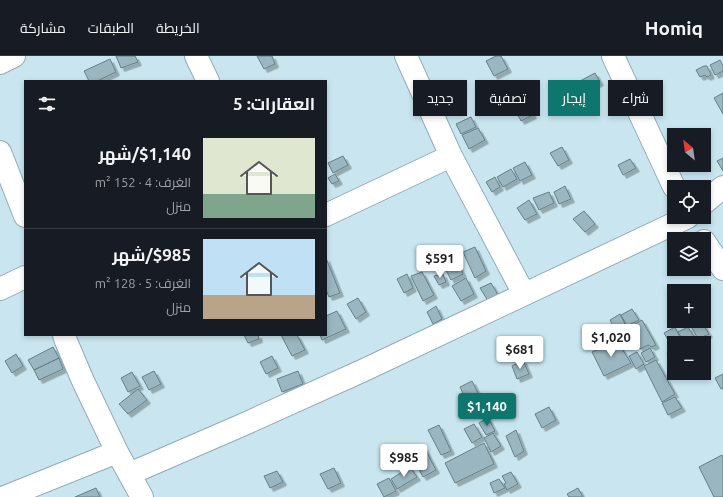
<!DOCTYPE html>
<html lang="ar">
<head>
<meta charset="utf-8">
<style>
  body { margin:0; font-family:Ubuntu,Cairo,sans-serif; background:#20242c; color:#f1f3f6; direction:rtl; height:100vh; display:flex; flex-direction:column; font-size:15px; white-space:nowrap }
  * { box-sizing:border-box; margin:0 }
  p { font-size:13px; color:#9ea1a6 }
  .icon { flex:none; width:22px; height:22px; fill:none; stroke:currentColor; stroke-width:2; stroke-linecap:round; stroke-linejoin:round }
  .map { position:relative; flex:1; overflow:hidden; direction:ltr }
  .details { position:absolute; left:24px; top:24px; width:303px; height:256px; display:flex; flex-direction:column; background:#171b24; border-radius:0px; box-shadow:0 2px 6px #0003; direction:rtl }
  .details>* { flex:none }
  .hud { position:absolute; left:339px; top:24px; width:324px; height:36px; direction:rtl; display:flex; gap:8px }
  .needle { width:26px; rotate:331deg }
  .controls { position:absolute; left:667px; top:72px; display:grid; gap:8px }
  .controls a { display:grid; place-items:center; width:44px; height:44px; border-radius:0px; background:#171b24; box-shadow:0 2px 6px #0003; font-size:20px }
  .price { position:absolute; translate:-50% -34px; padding:0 9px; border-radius:4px; background:#fff; color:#222; font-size:13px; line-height:26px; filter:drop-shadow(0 1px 2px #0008) }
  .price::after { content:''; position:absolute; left:50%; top:24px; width:12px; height:9px; margin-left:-6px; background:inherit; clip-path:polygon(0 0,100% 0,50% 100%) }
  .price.on { background:#0f766e; color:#fff }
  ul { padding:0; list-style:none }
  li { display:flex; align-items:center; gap:12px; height:100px; padding:0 12px }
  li+li { border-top:1px solid #363941 }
  li span { display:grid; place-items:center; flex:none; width:112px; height:80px; border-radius:0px; color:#555 }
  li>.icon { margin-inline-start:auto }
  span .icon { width:48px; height:48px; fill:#fffc; stroke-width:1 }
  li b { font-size:17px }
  h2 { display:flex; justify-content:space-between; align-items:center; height:48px; padding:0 12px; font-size:17px }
  .tag { padding:0 14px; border-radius:0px; background:#171b24; box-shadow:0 2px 6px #0003; font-size:14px; line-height:36px }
  .tag.on { background:#0f766e; color:#fff }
  header { display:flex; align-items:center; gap:24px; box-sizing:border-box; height:56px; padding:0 20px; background:#171b24; border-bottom:1px solid #363941 }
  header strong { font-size:19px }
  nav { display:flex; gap:22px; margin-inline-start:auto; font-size:14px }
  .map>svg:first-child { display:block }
</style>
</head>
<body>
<header>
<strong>Homiq</strong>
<nav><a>الخريطة</a><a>الطبقات</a><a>مشاركة</a></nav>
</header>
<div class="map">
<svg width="723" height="441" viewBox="0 0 723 441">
  <defs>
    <filter id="shadow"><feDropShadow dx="3.5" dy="3.5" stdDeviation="0" flood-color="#0004"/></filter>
  </defs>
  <rect width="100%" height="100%" fill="#c9e6f0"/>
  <path fill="#9ab6c0" stroke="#658089" filter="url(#shadow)" d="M 116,0 L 135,0 L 138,6 L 121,12 Z
    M 257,0 L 272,0 L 275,8 L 264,13 Z
    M 496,0 L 501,0 L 508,13 L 494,20 L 486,5 Z
    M 110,3 L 116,16 L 97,25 L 89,25 L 84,15 Z
    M 720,4 L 723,10 L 723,15 L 715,19 L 710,9 Z
    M 704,10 L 707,10 L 711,19 L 707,21 L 705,19 L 700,21 L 696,14 Z
    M 595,17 L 600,26 L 585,34 L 580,25 Z
    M 520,31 L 527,44 L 518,49 L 511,36 Z
    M 723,37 L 723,58 L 714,42 Z
    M 527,46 L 533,59 L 521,65 L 515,53 Z
    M 471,61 L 476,71 L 461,78 L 456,68 Z
    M 478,72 L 485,84 L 469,93 L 462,79 Z
    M 562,91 L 569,104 L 558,110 L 550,97 Z
    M 343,100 L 348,109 L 333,117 L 328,107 Z
    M 723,102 L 723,115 L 717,105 Z
    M 630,103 L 636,112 L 623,119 L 618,109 Z
    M 525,106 L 532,119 L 520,125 L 513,112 Z
    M 511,113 L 517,123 L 503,131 L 497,121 Z
    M 335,118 L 339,125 L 332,128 L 328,122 Z
    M 495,121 L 500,131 L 492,136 L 486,126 Z
    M 565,130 L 571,143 L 559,148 L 554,136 Z
    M 549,136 L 554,147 L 539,154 L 533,142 Z
    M 529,144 L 537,158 L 525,164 L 517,152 Z
    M 584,155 L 595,168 L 585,176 L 573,163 Z
    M 475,191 L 486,215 L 475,222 L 463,196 Z
    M 326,202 L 340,237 L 329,241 L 326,234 Z
    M 457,206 L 463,218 L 451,224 L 445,212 Z
    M 422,216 L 434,239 L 423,245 L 411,220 Z
    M 407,218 L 413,232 L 404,237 L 397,223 Z
    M 443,218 L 446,226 L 439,229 L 434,220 Z
    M 466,222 L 474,238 L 461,245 L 452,230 Z
    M 491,227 L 498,239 L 488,245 L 480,232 Z
    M 358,242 L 366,256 L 356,263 L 347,248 Z
    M 436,250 L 442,263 L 433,268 L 427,256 Z
    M 632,253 L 639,264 L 627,270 L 621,259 Z
    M 337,255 L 346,273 L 322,284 L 320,279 L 326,279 L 326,260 Z
    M 620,258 L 626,270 L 616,276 L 610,264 Z
    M 642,264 L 656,289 L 652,291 L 648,289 L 640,293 L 628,272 Z
    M 688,265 L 701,265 L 709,278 L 698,283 Z
    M 675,271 L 683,287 L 674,287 L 674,293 L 673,293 L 664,277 Z
    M 688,271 L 696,284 L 692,287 L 685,287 L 678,276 Z
    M 244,279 L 258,279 L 259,283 L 248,287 Z
    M 281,279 L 297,279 L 305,294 L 292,300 Z
    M 617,285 L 631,307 L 604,320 L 592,296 Z
    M 53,291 L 59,302 L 34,314 L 28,304 Z
    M 650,292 L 655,301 L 646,306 L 641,297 Z
    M 674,294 L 674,305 L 672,306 L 667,297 Z
    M 637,296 L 644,308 L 636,313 L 629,300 Z
    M 16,298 L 23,310 L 12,317 L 5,305 Z
    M 272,300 L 278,312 L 266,318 L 260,306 Z
    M 59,302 L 63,313 L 39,324 L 34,314 Z
    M 523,304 L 529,318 L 517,323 L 512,310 Z
    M 656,304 L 675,338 L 662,346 L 644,310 Z
    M 154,315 L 161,328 L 149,334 L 142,321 Z
    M 298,315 L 303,328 L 282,336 L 277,323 Z
    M 132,316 L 140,330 L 128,336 L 121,322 Z
    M 723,318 L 723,332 L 721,333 L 715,322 Z
    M 472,325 L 479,339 L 467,346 L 460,331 Z
    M 138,333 L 147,344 L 128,358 L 119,348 Z
    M 675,341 L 682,352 L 668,359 L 662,347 Z
    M 549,351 L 556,364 L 542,372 L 535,358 Z
    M 488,362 L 495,375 L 486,379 L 479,367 Z
    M 474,368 L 482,381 L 472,387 L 464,373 Z
    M 439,369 L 451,395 L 441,399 L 428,374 Z
    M 516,374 L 524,395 L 515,401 L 506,380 Z
    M 493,377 L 501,390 L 491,396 L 484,382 Z
    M 484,387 L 494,408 L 455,427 L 445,407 Z
    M 424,391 L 436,414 L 423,421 L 411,399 Z
    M 722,399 L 723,401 L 723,441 L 714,441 L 699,411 Z
    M 410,411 L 417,421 L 397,433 L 391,423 Z
    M 334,412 L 341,427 L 328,433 L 320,418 Z
    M 277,415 L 283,426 L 270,432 L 264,420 Z
    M 511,416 L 518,428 L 507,434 L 504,428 L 506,427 L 502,420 Z
    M 389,422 L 396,435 L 384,441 L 377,428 Z
    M 499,423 L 505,432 L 494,437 L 490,427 Z
    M 96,432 L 100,441 L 75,441 Z
    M 578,432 L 583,441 L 569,441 L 567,438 Z"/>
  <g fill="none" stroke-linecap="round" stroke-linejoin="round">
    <g stroke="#90acb6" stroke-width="24">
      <path id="street" d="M 196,0 L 208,25
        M 406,0 L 451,100 L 524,238
        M 613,0 L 674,131
        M 0,7 L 14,0
        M 0,96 L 25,160
        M 704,147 L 723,131
        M 326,159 L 451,100
        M 704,185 L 723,213
        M 0,233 L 25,221
        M 64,279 L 66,285 L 83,325 L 117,396 L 142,441
        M 129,418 L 240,370 L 362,315 L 688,161
        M 5,441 L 117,396"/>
    </g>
    <use href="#street" stroke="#fff" stroke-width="22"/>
  </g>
</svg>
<div class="controls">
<a><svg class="needle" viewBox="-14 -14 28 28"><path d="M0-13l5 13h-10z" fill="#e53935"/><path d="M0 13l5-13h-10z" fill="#9ea1a6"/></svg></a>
<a><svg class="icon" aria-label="locate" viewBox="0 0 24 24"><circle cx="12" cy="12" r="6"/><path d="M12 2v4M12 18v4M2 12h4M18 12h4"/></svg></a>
<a><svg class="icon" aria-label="layers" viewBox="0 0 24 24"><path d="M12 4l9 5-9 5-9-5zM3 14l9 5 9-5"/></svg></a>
<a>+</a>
<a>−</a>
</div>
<b class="price" style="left:440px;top:223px">$591</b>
<b class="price" style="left:611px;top:302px">$1,020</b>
<b class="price" style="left:520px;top:314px">$681</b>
<b class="price on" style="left:487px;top:371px">$1,140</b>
<b class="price" style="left:404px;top:422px">$985</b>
<div class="hud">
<a class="tag">شراء</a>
<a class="tag on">إيجار</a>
<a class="tag">تصفية</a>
<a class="tag">جديد</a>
</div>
<section class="details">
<h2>العقارات: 5<svg class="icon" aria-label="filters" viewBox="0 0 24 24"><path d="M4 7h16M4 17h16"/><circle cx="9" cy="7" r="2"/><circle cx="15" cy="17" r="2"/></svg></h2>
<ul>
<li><span style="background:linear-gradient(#dfe7d0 70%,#7fa58c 0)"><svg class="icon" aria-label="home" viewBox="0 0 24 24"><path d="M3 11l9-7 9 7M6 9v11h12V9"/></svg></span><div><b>$1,140/شهر</b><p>الغرف: 4 · 152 m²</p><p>منزل</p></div></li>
<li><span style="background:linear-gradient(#bfe0f5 70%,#b9a48a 0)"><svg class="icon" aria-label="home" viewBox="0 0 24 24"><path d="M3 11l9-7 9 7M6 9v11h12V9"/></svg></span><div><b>$985/شهر</b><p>الغرف: 5 · 128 m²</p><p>منزل</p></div></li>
</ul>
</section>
</div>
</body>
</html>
